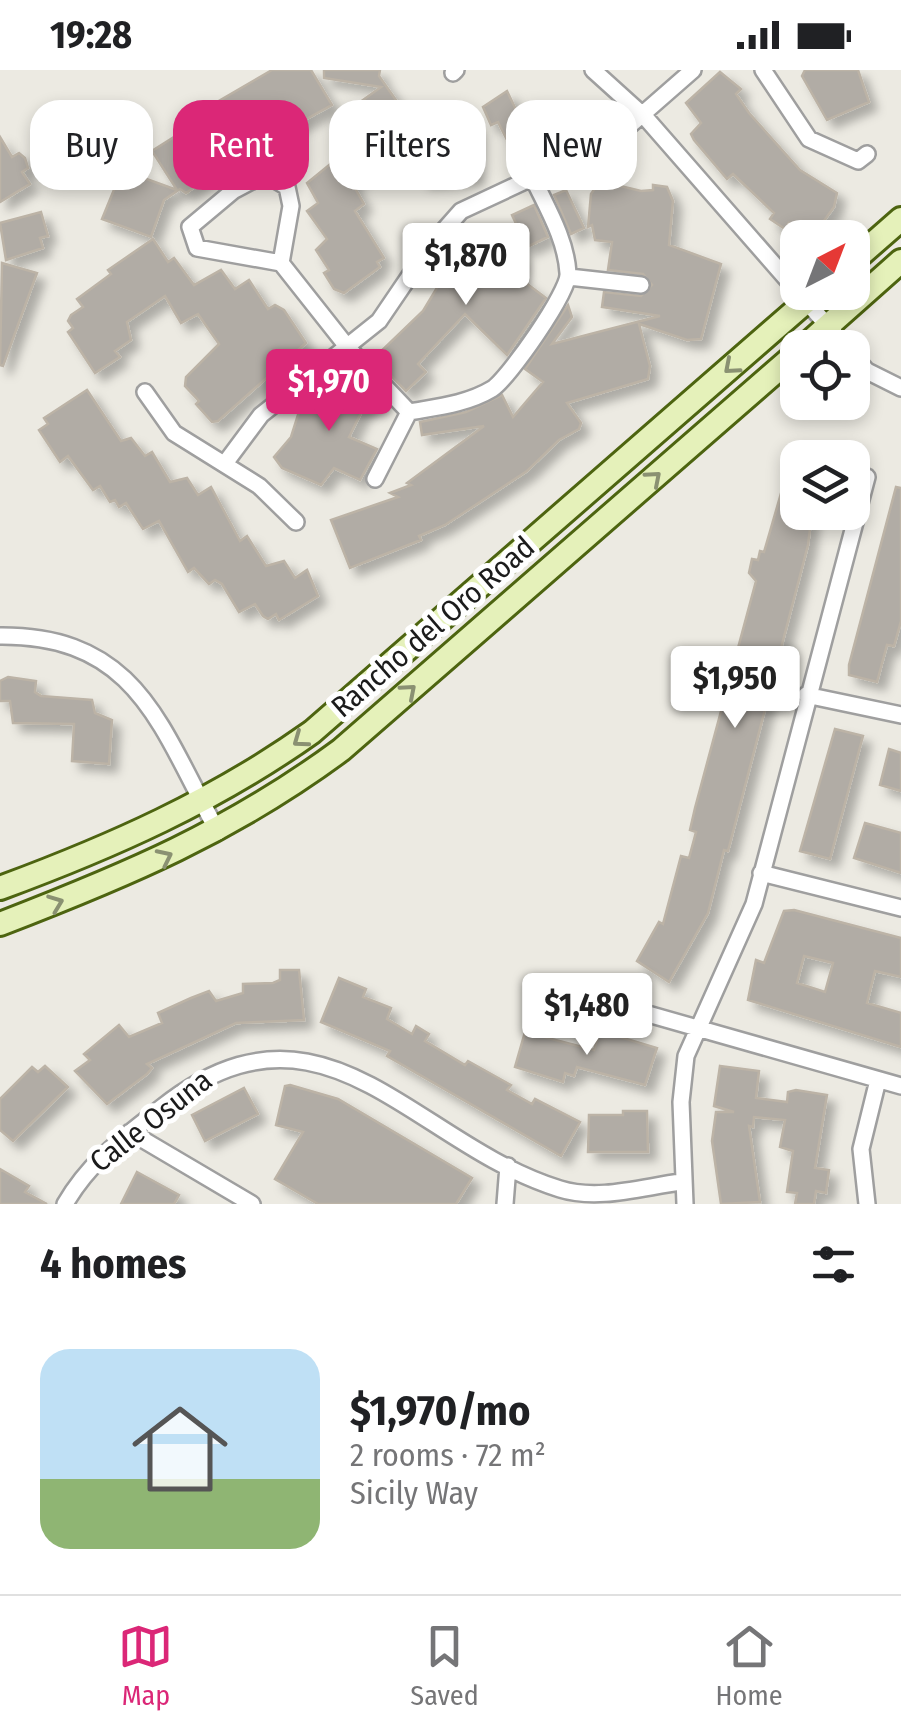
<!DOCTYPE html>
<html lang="en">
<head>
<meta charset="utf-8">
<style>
  body { margin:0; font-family:"Fira Sans Condensed",sans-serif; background:#f6f6f6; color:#202124; height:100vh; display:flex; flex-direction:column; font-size:38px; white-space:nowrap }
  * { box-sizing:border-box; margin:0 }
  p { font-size:32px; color:#757577 }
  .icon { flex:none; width:55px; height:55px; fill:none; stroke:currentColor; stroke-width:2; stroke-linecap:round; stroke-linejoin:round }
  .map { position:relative; height:1134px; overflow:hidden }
  .sheet { display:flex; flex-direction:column; background:#fff; flex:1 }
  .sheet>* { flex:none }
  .hud { position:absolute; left:30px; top:30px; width:842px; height:90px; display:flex; gap:20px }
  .needle { width:65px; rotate:42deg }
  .buttons { position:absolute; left:780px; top:150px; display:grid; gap:20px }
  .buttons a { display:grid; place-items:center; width:90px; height:90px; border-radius:20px; background:#fff; box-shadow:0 5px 15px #0003; font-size:50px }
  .price { position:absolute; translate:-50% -85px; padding:0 22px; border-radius:10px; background:#fff; color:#222; font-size:32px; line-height:65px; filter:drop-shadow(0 2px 5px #0008) }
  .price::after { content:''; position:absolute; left:50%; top:60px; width:30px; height:22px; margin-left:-15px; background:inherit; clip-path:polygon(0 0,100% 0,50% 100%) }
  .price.active { background:#db2777; color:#fff }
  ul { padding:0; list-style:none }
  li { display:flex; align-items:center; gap:30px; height:250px; padding:0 40px }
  li span { display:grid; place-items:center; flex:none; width:280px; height:200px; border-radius:30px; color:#555 }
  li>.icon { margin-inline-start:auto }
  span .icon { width:120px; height:120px; fill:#fffc; stroke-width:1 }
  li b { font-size:42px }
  h2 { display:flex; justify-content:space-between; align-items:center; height:120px; padding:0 40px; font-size:42px }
  .tag { padding:0 35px; border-radius:30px; background:#fff; box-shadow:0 5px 15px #0003; font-size:35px; line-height:90px }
  .tag.active { background:#db2777; color:#fff }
  .status { display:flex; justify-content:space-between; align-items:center; height:70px; padding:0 50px; background:#fff; direction:ltr }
  .status svg { height:28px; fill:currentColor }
  .menu { display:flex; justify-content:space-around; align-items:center; height:140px; border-top:2px solid #e0e0e0; background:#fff; font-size:28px; color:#757577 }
  .menu a { display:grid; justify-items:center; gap:5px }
  .menu .active { color:#db2777 }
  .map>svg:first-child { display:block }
</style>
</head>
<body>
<div class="status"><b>19:28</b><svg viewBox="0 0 49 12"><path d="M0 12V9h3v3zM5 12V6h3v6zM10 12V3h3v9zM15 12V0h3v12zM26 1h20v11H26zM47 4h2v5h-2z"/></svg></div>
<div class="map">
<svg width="901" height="1134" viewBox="0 0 901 1134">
  <defs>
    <filter id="shadow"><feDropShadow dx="8" dy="8" stdDeviation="5" flood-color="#0004"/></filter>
  </defs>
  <rect width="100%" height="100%" fill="#eceae2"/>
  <path fill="#b1aca5" stroke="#bcb3a6" stroke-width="2.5" fill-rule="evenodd" filter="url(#shadow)" d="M 272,0 L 311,0 L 332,35 L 242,84 L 186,123 L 180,119 L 164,130 L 151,167 L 102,149 L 122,100 L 177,120 L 152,81 L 204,48 L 200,42 Z
    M 324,0 L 380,0 L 379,6 L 417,60 L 360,97 L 364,102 L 351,111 L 364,134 L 355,141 L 384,188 L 377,192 L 380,197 L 344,223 L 334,219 L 324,203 L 329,200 L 316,180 L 327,169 L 307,141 L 318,133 L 307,113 L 339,87 L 334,80 L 351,68 L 338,48 L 381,17 L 324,8 Z
    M 805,0 L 858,0 L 869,32 L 827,50 L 802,6 Z
    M 720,2 L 741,19 L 736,24 L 749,43 L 800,100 L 837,123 L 834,137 L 813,166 L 789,153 L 785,159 L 770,149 L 774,143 L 733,104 L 727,109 L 694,70 L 691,64 L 701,53 L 686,33 Z
    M 507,21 L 519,46 L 547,33 L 557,53 L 509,74 L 498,52 L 491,55 L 483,37 Z
    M 475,55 L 475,106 L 422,110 L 421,57 Z
    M 0,67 L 12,87 L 19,83 L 25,88 L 28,98 L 22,102 L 30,114 L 0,132 Z
    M 600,111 L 641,121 L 653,120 L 653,115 L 667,117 L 673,131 L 669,175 L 721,194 L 701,269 L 687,270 L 639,254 L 650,296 L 648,309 L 567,333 L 581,353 L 579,359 L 559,370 L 527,401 L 445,455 L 419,466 L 421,470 L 350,498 L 331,450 L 398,427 L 390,423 L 411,415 L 407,413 L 484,356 L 422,365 L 420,352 L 466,342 L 502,325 L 513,347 L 543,312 L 525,299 L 568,235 L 572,247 L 552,274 L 660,246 L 602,237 L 604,222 L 641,226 L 652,215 L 643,204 L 608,200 L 612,172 L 595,170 L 592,155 L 588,157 L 591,124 Z
    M 566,120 L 584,158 L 571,164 L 554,125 Z
    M 534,135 L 548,167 L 527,177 L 512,145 Z
    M 41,142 L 48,166 L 40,168 L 43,178 L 6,190 L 0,153 Z
    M 476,162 L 519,188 L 514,204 L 546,228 L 507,285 L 465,244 L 418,294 L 426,302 L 406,321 L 374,288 L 423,241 L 470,163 Z
    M 153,169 L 168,192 L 174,188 L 194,215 L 221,200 L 235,219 L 249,210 L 268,239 L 275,235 L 284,240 L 306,273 L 218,351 L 212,352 L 196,334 L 199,331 L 185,316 L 186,307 L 219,274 L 198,244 L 181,253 L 165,226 L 127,252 L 131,270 L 115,281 L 120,287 L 95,303 L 68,262 L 73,258 L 68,251 L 71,245 L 83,237 L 77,229 L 111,204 L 108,200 Z
    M 2,193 L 37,203 L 3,296 L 0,295 Z
    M 351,304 L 358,305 L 378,326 L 361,343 L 349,367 L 377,379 L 360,410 L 334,398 L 321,415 L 282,398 L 274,387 L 291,367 L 304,326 L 326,329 Z
    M 87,320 L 121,371 L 131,368 L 145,386 L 152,382 L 170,412 L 187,408 L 198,425 L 211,417 L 240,471 L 247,466 L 266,496 L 284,491 L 295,508 L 307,500 L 318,526 L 279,550 L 276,544 L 268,549 L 263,546 L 255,534 L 239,542 L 222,514 L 215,510 L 209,514 L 194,498 L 188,502 L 159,451 L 143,459 L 126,433 L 119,437 L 115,430 L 110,432 L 100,416 L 93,420 L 68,386 L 60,392 L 39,360 L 48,354 L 44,348 Z
    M 793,382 L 798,383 L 798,442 L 812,442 L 808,475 L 728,781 L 724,780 L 708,843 L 669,912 L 637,891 L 659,852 L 663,854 L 681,786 L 689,788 L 696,762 L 690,760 L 695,738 L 756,511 L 749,503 L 752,489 L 758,490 L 760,481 L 764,482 Z
    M 896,417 L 901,418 L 901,551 L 894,576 L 887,575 L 877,612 L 849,605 L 849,595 Z
    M 8,607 L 36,611 L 35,622 L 41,626 L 92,630 L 95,643 L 112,650 L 109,694 L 72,691 L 74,654 L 13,653 L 10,631 L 0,631 L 0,611 Z
    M 835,659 L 863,666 L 830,789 L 800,781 Z
    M 889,679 L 901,683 L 901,721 L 880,715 Z
    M 865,753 L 901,763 L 901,803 L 854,788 Z
    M 794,840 L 901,868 L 901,907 L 875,901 L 867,933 L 901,943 L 901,977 L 748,930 L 756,890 L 764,893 L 784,841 ZM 804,886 L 833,893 L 825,922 L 797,913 Z
    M 280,900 L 299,900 L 304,950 L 236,953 L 147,994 L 152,998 L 147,1004 L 107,1034 L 75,1001 L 90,990 L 84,984 L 119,955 L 129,967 L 162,953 L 158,943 L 191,928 L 209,921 L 216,931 L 243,923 L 243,914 L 273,913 L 280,910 Z
    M 339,908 L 366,919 L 363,927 L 391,938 L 387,949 L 412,964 L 416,956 L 429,964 L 425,971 L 465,995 L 468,991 L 511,1015 L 507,1020 L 532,1034 L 535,1029 L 580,1052 L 561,1086 L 387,986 L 390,981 L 321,952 Z
    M 600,961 L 657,978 L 645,1015 L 577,997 L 574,1006 L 565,1003 L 563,1012 L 515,997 L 525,962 L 594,980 Z
    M 45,996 L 68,1017 L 13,1071 L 0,1060 L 0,1029 L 32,997 L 38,1002 Z
    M 720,996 L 759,1001 L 756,1028 L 787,1032 L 788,1022 L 796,1020 L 827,1025 L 815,1098 L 829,1100 L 826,1123 L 816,1121 L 814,1134 L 795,1134 L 797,1123 L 787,1122 L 793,1081 L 780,1077 L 785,1050 L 754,1047 L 753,1057 L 749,1056 L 760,1132 L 721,1134 L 712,1071 L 716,1042 L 734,1042 L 714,1036 Z
    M 290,1015 L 338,1029 L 472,1108 L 456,1134 L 318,1134 L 275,1109 L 303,1062 L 276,1055 L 285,1016 Z
    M 244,1018 L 258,1044 L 205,1071 L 192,1045 Z
    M 623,1041 L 647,1041 L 648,1082 L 588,1082 L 589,1045 L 623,1045 Z
    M 0,1099 L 29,1116 L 25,1122 L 47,1134 L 0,1134 Z
    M 137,1102 L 179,1125 L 174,1134 L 121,1134 Z"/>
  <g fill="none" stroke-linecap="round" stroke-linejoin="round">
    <g stroke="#9f9f9f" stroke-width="20">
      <path id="minor" d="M 593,0 L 645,47 L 847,278
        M 763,0 L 809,69 L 858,91 L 867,84
        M 453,3 L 456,0
        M 281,193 L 197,178 L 190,157 L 233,121 L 265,104 L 287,117 L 291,136 L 281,193 L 349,279 L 409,342 C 437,337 467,334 492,319 C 508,309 570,221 568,203 C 566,169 547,138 533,108
        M 569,207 L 641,215
        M 852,284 L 867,301 L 901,318
        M 145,322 L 174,363 L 259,416 L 296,452
        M 226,392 L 261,345 L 379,251 L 430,176 L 461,141 L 613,70 L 693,0
        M 375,409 L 409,342
        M 0,566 C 139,565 161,660 218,762
        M 806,625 L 901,645
        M 761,803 L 901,838
        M 539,913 L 901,1016
        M 130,1062 L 252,1134
        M 65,1134 C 90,1091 123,1068 161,1038 C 324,909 411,1073 560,1119 C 598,1131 642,1117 681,1112
        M 505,1134 L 508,1096
        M 685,1134 L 681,1032 L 686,986 L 754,834 L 867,407
        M 867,1134 L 861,1079 L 878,1010"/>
    </g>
    <g stroke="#4d6410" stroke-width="28">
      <path id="secondary" d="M 852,192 L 901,149
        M 803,278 L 901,191
        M 0,818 C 111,777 215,731 312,662 L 817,222
        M 0,854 C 127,805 230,762 341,680 L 798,282"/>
    </g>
    <use href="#minor" stroke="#fff" stroke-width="15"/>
    <use href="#secondary" stroke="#e5f1ba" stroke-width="22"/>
  </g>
  <defs><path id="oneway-chevron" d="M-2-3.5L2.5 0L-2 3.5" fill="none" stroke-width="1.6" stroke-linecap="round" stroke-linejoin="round" transform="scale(2.5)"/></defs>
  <g stroke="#8a9172">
    <use href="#oneway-chevron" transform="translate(731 297) rotate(139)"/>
    <use href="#oneway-chevron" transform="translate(654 408) rotate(-41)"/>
    <use href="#oneway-chevron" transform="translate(409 621) rotate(-41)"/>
    <use href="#oneway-chevron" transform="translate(300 670) rotate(144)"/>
    <use href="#oneway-chevron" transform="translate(165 787) rotate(-26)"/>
    <use href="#oneway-chevron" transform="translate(56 833) rotate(-21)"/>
  </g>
  <g text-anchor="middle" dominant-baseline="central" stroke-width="10" stroke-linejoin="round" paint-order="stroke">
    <g font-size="30" fill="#1b1b1b" stroke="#fff">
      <text transform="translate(433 557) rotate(-41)">Rancho del Oro Road</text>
      <text transform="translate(151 1051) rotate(-38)">Calle Osuna</text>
    </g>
  </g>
</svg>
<div class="buttons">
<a><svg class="needle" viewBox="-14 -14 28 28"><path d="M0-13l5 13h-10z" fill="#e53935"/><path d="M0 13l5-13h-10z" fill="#757577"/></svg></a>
<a><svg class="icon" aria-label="locate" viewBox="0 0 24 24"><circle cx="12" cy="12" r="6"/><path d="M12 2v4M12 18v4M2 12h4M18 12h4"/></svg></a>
<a><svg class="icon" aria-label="layers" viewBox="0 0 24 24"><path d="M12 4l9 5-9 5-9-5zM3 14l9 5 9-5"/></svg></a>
</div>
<b class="price" style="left:466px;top:238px">$1,870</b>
<b class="price active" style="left:329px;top:364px">$1,970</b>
<b class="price" style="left:735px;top:661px">$1,950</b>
<b class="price" style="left:587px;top:988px">$1,480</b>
<div class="hud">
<a class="tag">Buy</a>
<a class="tag active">Rent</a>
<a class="tag">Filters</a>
<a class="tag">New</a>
</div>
</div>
<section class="sheet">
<h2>4 homes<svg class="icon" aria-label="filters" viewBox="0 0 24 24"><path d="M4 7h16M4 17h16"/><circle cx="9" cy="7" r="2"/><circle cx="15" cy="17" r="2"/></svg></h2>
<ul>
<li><span style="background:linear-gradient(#bfe0f5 65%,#8fb573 0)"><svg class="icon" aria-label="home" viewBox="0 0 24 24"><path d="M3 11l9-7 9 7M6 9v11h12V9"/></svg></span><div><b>$1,970/mo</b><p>2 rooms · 72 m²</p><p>Sicily Way</p></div></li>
</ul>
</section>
<nav class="menu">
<a class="active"><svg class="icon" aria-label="map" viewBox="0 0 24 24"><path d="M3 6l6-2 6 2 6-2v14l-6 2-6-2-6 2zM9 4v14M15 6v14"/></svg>Map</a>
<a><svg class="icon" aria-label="saved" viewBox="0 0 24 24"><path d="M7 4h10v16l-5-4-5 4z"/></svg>Saved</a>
<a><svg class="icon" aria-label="home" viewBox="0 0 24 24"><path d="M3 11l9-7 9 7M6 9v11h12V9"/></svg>Home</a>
</nav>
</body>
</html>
